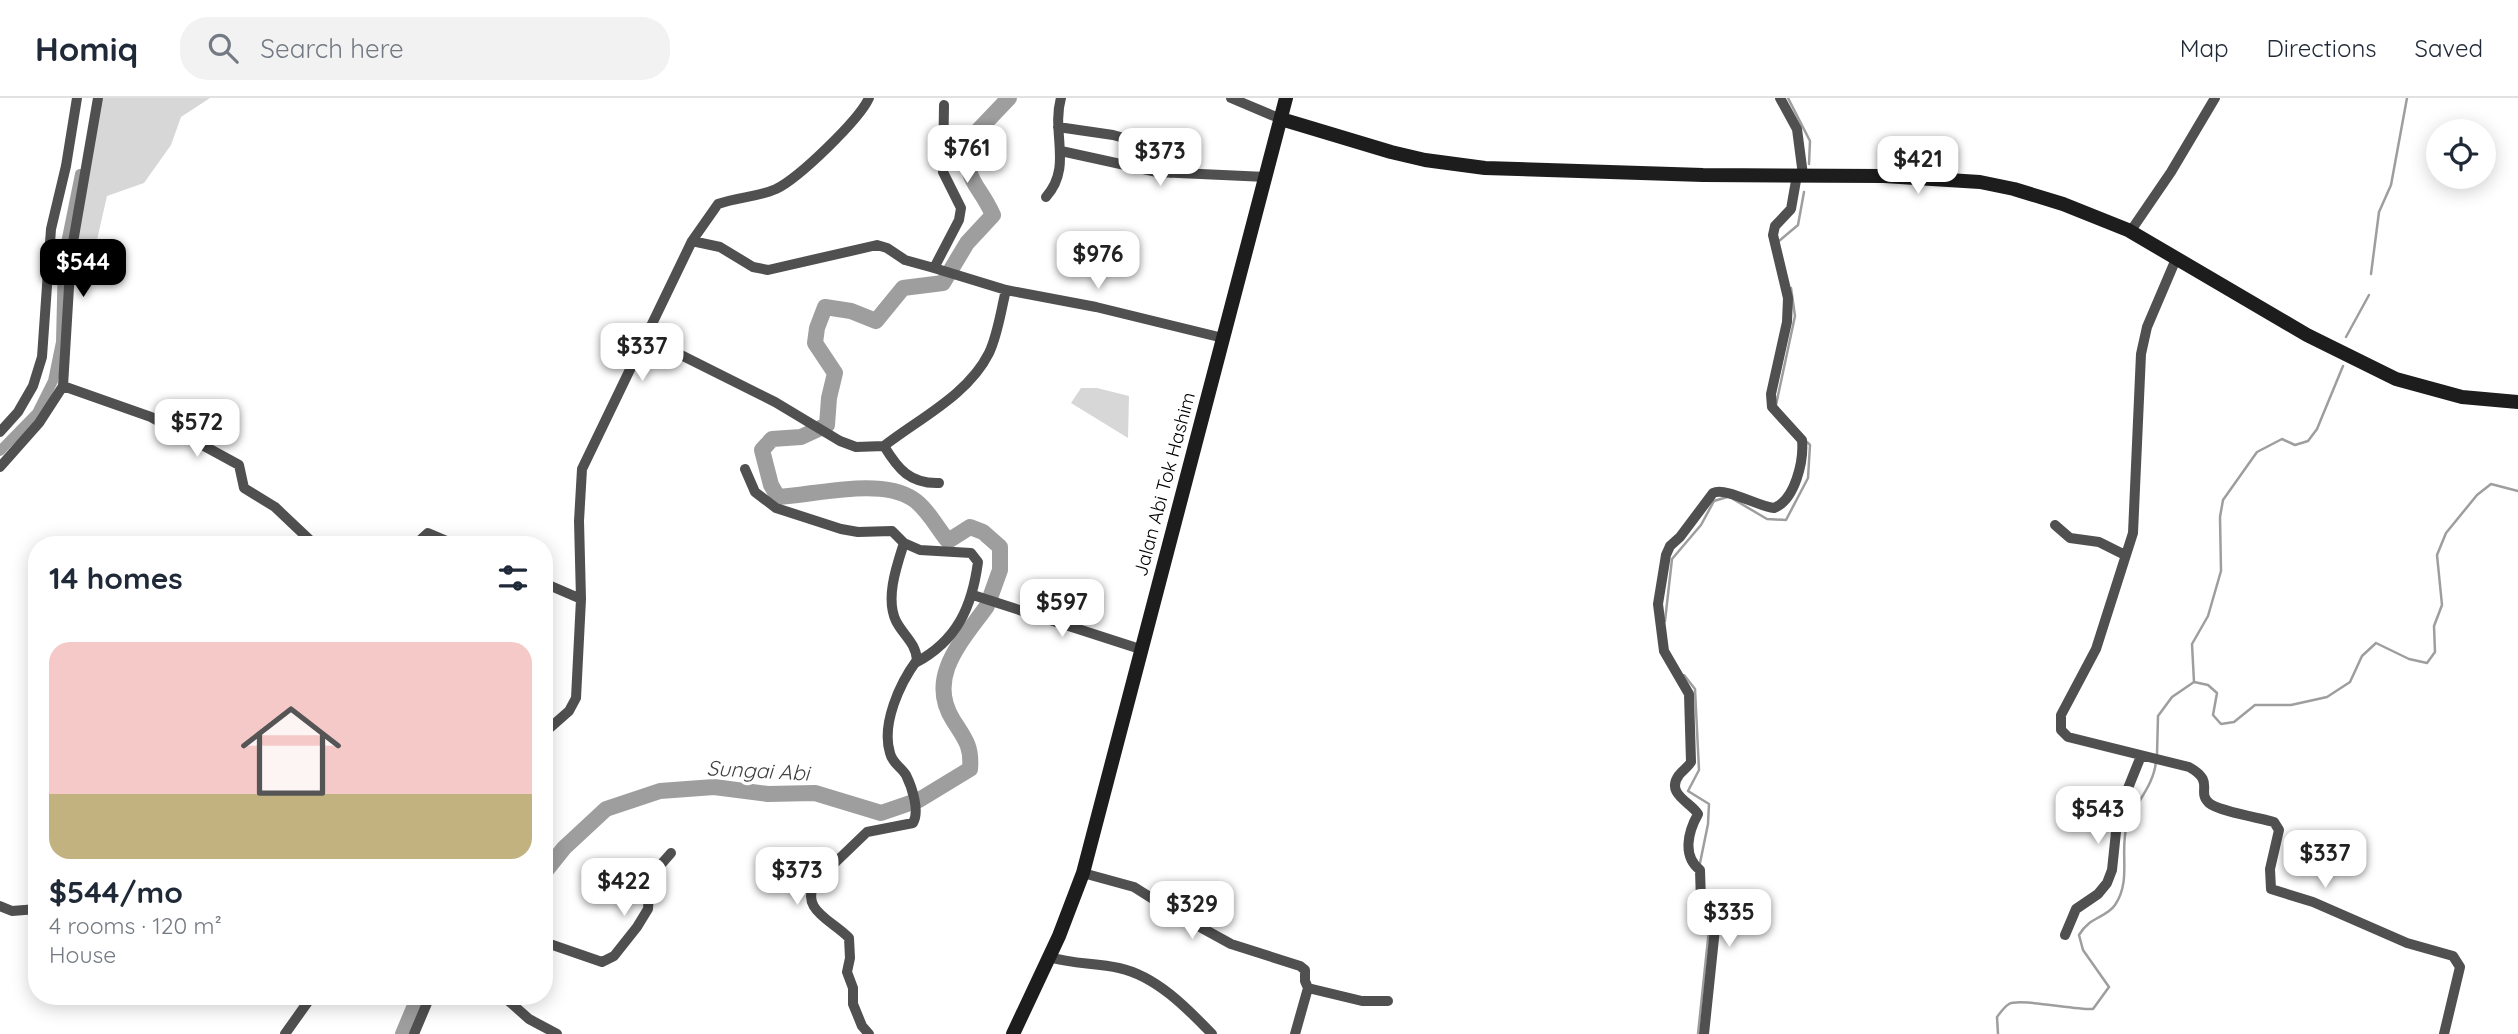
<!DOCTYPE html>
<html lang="en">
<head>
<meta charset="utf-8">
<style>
  body { margin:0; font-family:Quicksand,sans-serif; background:#f2f2f3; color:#1f2937; height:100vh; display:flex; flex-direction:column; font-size:26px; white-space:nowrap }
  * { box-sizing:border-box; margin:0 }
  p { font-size:23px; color:#747a83 }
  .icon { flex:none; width:38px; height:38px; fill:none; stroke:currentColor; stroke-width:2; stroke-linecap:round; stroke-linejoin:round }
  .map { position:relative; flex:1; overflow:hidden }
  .drawer { position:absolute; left:28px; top:438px; width:525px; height:469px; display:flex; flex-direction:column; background:#fff; border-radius:28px; box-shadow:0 4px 18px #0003 }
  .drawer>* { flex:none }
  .fabs { position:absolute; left:2426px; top:21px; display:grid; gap:14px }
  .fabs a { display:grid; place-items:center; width:70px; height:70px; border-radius:50%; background:#fff; box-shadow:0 4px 18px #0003; font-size:35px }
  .price { position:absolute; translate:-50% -60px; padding:0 16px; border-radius:14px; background:#fff; color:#222; font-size:23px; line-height:46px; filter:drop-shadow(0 2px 4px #0008) }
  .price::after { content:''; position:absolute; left:50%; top:42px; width:21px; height:16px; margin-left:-10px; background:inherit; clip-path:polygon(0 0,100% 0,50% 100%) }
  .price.on { background:#000; color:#fff }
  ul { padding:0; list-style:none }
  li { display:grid; align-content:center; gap:14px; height:371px; padding:0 21px }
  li+li { border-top:2px solid #e0e1e3 }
  li span { display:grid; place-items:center; height:217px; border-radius:21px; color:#555 }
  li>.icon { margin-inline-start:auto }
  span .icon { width:126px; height:126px; fill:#fffc; stroke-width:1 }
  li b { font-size:30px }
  h2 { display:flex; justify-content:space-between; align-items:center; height:84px; padding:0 21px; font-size:30px }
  header { display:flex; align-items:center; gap:42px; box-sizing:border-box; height:98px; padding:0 35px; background:#fff; border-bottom:2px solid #e0e1e3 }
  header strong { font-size:33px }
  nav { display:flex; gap:38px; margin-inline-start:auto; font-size:24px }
  .search { width:490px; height:63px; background:#f2f2f3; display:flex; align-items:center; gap:18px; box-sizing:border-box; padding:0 24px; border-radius:28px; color:#747a83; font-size:26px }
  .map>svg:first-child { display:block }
</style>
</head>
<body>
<header>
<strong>Homiq</strong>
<div class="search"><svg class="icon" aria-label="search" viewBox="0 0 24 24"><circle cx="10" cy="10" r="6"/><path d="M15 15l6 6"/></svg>Search here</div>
<nav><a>Map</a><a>Directions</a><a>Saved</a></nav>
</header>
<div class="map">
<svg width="2518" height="936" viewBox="0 0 2518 936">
  <rect width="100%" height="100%" fill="#fff"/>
  <path fill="#d7d7d7" d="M 98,0 L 210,0 L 181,19 L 171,47 L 144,85 L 107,98 L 94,155 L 76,175 L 80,114 Z
    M 1081,290 L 1097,290 L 1129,298 L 1128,340 L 1071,305 Z"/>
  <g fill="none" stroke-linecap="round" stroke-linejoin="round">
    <path stroke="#9e9e9e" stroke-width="2.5" d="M 1788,0 L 1810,43 L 1809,66
      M 1779,143 L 1798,127 L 1804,94
      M 2371,176 L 2379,114 L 2391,87 L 2407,0
      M 2346,239 L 2369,197
      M 1776,307 L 1795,218 L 1791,190
      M 1733,401 L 1767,421 L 1786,422 L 1808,380 L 1810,347 L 1807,344
      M 1665,523 L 1672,461 L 1701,427 L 1714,403 L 1727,399
      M 1684,577 L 1695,591 L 1699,672 L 1688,693 L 1709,706 L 1708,726 L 1700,765
      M 2194,584 L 2192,546 L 2208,518 L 2221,473 L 2220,419 L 2223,402 L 2257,354 L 2282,341 L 2295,347 L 2308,343 L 2317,331 L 2343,268
      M 2157,657 L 2158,618 L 2172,599 L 2194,584 L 2208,587 L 2217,595 L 2213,617 L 2221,626 L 2234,624 L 2255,607 L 2291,607 L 2327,599 L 2350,584 L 2362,558 L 2376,545 L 2409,561 L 2427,565 L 2435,554 L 2434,528 L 2442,507 L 2437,457 L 2446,435 L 2477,397 L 2491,386 L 2518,393
      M 1698,936 L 1710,822 L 1703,815
      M 1998,936 L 1997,919 C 2000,915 2004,909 2009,906 C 2019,900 2075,912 2093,911 L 2109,889 L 2083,852 L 2079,837 C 2090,818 2106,820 2115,807 C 2132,782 2119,753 2127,727 C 2135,705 2154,688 2156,663"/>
    <path stroke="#9e9e9e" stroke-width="10" d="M 0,353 L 37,315 L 53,283 L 61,244 L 63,160 L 80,76"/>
    <path stroke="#9e9e9e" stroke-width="16" d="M 991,497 L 1000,472 L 1000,449 L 983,434 L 970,429 L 948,443 C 938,431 927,410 913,401 C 881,379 815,397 778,399 L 771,387 L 762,352 L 772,341 L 801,339 L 827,327 L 829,300 L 835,275 L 815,245 L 817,230 L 825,209 L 851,213 L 876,223 L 903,190 L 943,185 L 967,145 L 993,117 C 977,82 965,87 968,43 L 1009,0
      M 544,775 L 564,750 L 606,711 L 660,693 L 714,689 L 768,696 L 815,695 L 881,715 L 919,702 L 970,671 C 972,648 965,641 953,622 C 926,579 962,543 987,508
      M 403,936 L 419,898"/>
    <path stroke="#505050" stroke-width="10" d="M 1231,0 L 1281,21
      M 1780,0 L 1797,31 L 1803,77
      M 944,7 L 943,74 L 961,110 L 959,122 L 934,170 L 1006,192 L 1096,209 L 1223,240
      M 1058,29 L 1113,37 L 1167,52 L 1172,58 L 1171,75
      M 1061,53 L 1157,74 L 1266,79
      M 1046,99 C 1073,69 1051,35 1061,0
      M 2130,134 L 2171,74 L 2215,0
      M 692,143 L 720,149 L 753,169 L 768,172 L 877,147 L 887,150 L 905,162 L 934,170
      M 2176,161 L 2147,229 L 2141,256 L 2133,435 L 2096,551 L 2061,617 L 2061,632 L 2068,639 L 2189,669 C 2216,684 2196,693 2209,705 C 2218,713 2260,720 2274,724 L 2279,732 L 2270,771 L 2271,791 L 2313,804 L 2407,845 L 2453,858 L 2460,869 L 2444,936
      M 647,240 L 775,304 L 840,343 L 856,349 L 884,348 C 920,320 968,297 989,255 C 998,236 1001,212 1006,192
      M 63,288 L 151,319 L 239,367 L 244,390 L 275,409 L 314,446
      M 0,334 L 18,314 L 33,288 L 42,259 L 51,131 L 66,68 L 77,0
      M 884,348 C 898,371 910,386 939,385
      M 0,369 L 39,325 L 63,288 L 71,156 L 98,0
      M 745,371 L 755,394 L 776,410 L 841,431 L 858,434 L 892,433 L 904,445 L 920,452 L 971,455 L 978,464 C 972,509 957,543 915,565
      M 2055,427 L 2070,440 L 2099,444 L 2125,457
      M 416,446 L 428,435 L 454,446
      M 544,485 L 581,501
      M 973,497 L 1140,551
      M 544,635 L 569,613 L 576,600 L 581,501 L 579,423 L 582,371 L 692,143 L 718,106 C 737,99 758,99 776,91 C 799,80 859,22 869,0
      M 1083,775 L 1134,789 L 1180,818 L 1231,846 L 1300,868 L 1305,872 L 1305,883 L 1308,890
      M 0,808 L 12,813 L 37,811
      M 2065,837 L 2076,811 L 2098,796 L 2107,785 L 2112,772 L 2118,715 L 2141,658
      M 544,844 L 602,864 L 614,858 L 637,829 L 648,811 L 650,779 L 671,755
      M 1049,859 C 1072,866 1095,865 1119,870 C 1156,878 1187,910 1212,936
      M 503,898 L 529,921 L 557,936
      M 285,936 L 312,898
      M 414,936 L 430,898
      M 869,936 L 862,928 L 853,906 L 853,890 L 847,874 L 850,860 L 849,840 C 832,822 797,811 817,782 L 867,734 L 913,725 C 920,713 912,689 906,677 C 901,669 892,665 890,655 C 881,626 900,585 917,562 C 916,545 903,537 896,523 C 885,500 897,467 904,445
      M 1295,936 L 1308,890 L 1362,903 L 1388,903
      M 1704,936 L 1716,821 L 1701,804 L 1700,772 C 1682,758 1688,734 1698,716 C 1691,704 1665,696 1679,677 C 1683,672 1688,669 1691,664 L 1689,596 L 1664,553 L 1658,506 L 1666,457 L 1670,448 L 1680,439 L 1713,395 C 1726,389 1757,408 1774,410 C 1795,402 1804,363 1802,342 L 1772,309 L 1771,296 L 1787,224 L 1788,200 L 1773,137 L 1775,128 L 1791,111 L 1797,77"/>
    <path stroke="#1d1d1d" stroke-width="14" d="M 1281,21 L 1391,54 L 1425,62 L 1485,70 L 1703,77 L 1884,78 L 1980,84 L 2014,91 L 2063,106 L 2128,132 L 2307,237 L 2396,281 L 2462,299 L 2518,304
      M 1013,936 L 1059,838 L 1083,775 L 1286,0"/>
  </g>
  <g text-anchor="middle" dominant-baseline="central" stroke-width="7" stroke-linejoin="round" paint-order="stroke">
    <g font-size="19" fill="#000" stroke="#fff">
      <text transform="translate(1164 386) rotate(-75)">Jalan Abi Tok Hashim</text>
    </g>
    <g font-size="21" font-style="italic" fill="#3f3f3f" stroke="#fff">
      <text transform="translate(758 672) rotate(3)">Sungai Abi</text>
    </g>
  </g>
</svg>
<div class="fabs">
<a><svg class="icon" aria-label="locate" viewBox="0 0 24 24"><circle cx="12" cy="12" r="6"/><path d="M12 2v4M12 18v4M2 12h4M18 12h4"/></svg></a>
</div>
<b class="price" style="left:967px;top:87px">$761</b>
<b class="price" style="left:1160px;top:90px">$373</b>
<b class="price" style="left:1918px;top:98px">$421</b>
<b class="price" style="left:1098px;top:193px">$976</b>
<b class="price on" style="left:83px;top:201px">$544</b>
<b class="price" style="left:642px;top:285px">$337</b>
<b class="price" style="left:197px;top:361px">$572</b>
<b class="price" style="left:1062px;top:541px">$597</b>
<b class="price" style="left:2098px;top:748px">$543</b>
<b class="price" style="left:2325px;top:792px">$337</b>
<b class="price" style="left:797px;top:809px">$373</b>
<b class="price" style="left:624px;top:820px">$422</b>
<b class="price" style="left:1192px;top:843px">$329</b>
<b class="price" style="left:1729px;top:851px">$335</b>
<section class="drawer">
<h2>14 homes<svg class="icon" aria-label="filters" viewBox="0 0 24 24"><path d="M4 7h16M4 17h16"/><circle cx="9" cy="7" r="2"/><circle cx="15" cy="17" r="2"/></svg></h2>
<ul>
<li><span style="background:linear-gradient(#f6c9c9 70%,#c2b280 0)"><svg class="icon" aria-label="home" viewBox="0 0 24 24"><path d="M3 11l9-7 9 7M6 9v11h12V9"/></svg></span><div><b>$544/mo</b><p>4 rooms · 120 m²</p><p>House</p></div></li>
</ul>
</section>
</div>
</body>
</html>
